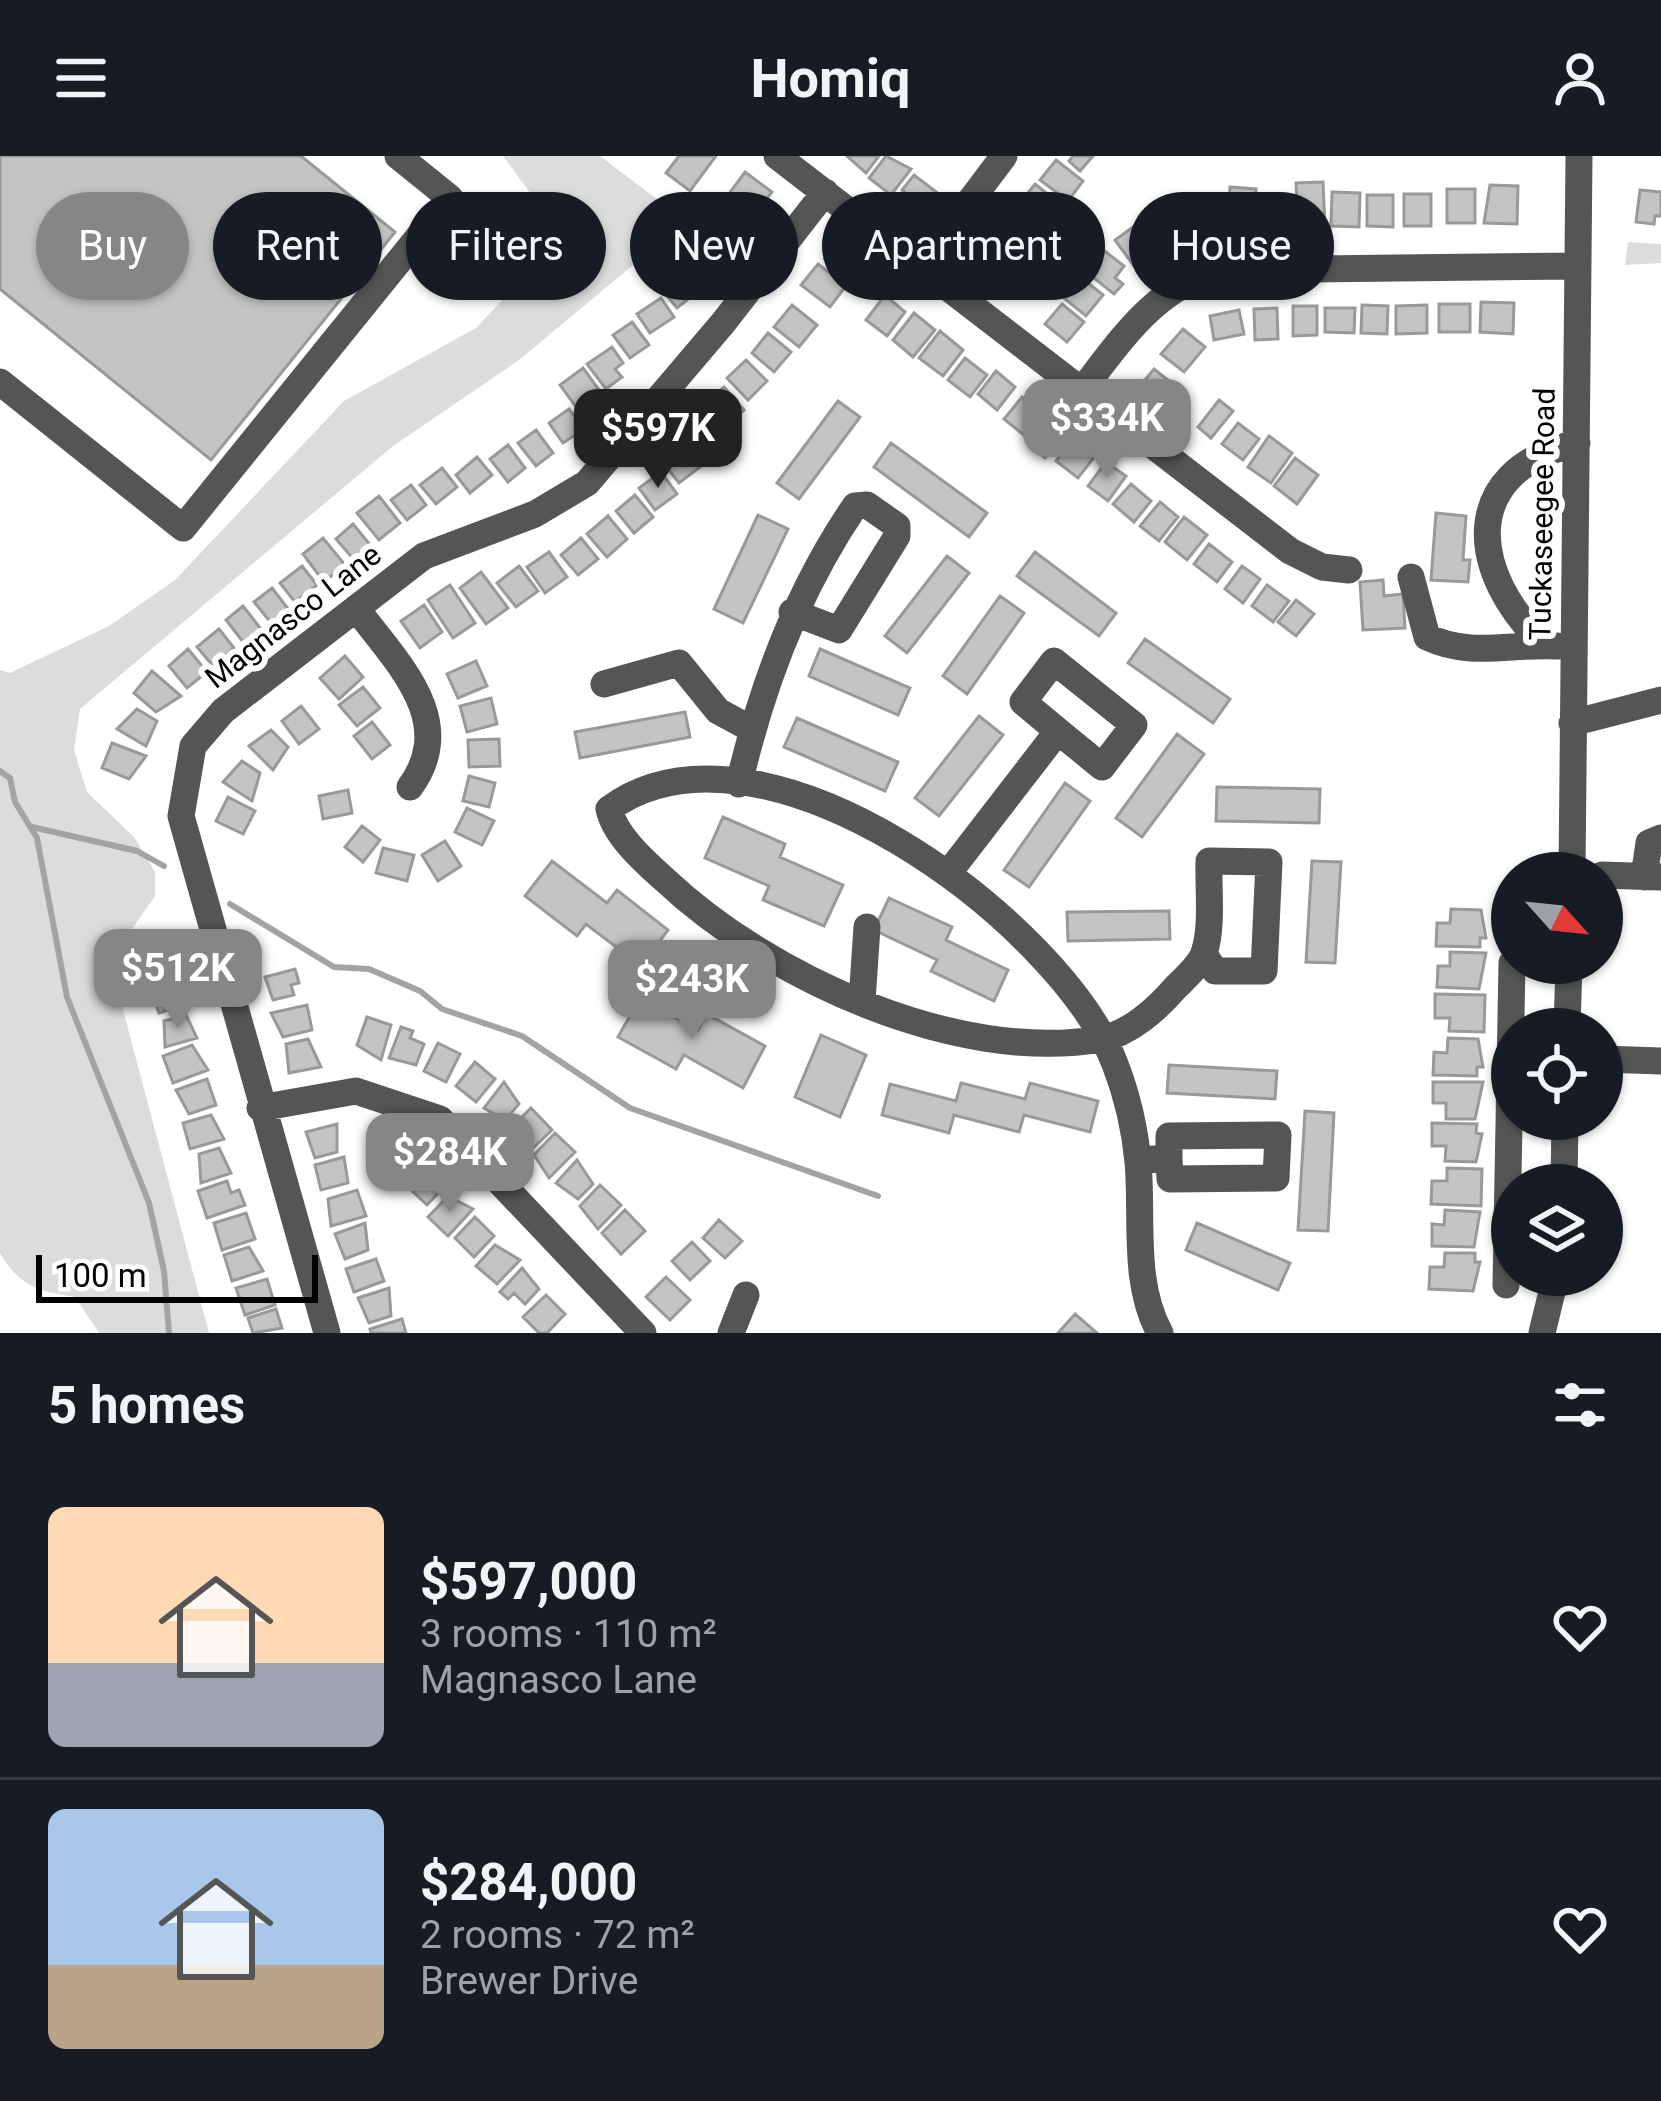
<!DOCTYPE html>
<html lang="en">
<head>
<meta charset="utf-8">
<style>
  body { margin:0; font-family:Roboto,sans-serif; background:#242831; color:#f1f3f6; height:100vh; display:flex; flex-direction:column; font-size:45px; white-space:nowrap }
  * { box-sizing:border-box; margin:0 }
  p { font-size:39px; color:#9ea1a6 }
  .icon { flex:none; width:66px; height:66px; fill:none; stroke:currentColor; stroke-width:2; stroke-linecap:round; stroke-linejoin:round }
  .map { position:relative; height:1177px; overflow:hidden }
  .panel { display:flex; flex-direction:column; background:#171b24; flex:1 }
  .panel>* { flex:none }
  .banner { position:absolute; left:36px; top:36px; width:1590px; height:108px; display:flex; gap:24px }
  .needle { width:78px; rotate:117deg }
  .fabs { position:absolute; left:1491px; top:696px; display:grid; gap:24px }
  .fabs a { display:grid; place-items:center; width:132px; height:132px; border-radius:50%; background:#171b24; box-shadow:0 3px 9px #0004; font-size:60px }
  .scale { position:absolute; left:36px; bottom:30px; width:282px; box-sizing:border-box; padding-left:12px; border:6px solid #000; border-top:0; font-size:33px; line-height:42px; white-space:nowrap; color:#000; -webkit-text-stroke:9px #fff; paint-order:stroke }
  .price { position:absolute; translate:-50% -102px; padding:0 27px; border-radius:24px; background:#858687; color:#fff; font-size:39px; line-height:78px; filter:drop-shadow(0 3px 6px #0008) }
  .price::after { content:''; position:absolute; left:50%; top:72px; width:36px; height:27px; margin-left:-18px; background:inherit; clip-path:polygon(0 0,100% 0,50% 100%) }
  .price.selected { background:#222; color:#fff }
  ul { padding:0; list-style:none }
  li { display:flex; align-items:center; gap:36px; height:300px; padding:0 48px }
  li+li { border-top:3px solid #363941 }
  li span { display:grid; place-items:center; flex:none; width:336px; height:240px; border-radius:18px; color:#555 }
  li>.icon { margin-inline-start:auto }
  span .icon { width:144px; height:144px; fill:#fffc; stroke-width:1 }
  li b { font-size:51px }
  h2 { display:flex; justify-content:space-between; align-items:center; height:144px; padding:0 48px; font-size:51px }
  .tag { padding:0 42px; border-radius:54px; background:#171b24; box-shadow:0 3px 9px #0004; font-size:42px; line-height:108px }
  .tag.selected { background:#858687; color:#fff }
  header { display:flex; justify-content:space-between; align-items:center; height:156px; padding:0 48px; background:#171b24; font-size:54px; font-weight:700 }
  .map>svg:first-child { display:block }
</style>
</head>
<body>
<header><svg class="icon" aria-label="menu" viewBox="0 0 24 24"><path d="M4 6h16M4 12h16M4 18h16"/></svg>Homiq<svg class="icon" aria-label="person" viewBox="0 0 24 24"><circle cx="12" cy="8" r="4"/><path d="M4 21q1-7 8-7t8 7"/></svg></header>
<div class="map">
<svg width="1661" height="1177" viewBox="0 0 1661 1177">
  <rect width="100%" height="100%" fill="#fff"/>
  <path fill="#dcdcdc" d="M 503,0 L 600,0 L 658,44 L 671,64 L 663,84 L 519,204 L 393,290 L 80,553 L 74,594 L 87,636 L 134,681 L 155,716 L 155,740 L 124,784 L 123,854 L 209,1177 L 99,1177 L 75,1141 C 38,1135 19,1130 0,1097 L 0,514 L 10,517 L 109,470 L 175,424 L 344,245 L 476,172 L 541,103 L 553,82 L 550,64 Z
    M 1628,86 L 1661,88 L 1661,107 L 1625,109 Z"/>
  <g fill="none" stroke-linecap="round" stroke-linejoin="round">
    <path stroke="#a3a3a3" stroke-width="6" d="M 0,615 L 10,622 L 15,646 L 37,682 L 67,841 L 149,1047 L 164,1115 L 169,1177
      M 32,671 L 137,695 L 164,710
      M 230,748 L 334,811 L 369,813 L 420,835 L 442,853 L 522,880 L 630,952 L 878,1040"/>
  </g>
  <path fill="#c4c4c4" stroke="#999" stroke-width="3" d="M 0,0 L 301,0 L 395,76 L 211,304 L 0,133 Z
    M 679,0 L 716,0 L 690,35 L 666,17 Z
    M 847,0 L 879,0 L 866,17 Z
    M 886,0 L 911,13 L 891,39 L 869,22 Z
    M 1073,0 L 1093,0 L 1080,15 L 1069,5 Z
    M 1056,4 L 1083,25 L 1068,45 L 1040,24 Z
    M 745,16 L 772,36 L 754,59 L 728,39 Z
    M 914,19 L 939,38 L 922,61 L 902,46 L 908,39 L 902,34 Z
    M 1323,26 L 1325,71 L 1298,72 L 1296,27 Z
    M 1035,28 L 1059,47 L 1040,72 L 1015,53 Z
    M 1490,29 L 1518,30 L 1517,68 L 1484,67 Z
    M 1230,31 L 1256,33 L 1254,71 L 1227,70 Z
    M 1447,33 L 1475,33 L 1475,67 L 1447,67 Z
    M 1640,34 L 1661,36 L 1661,60 L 1655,60 L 1654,68 L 1636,66 Z
    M 1332,36 L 1360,37 L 1359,71 L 1331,70 Z
    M 1404,38 L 1431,38 L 1431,70 L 1404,70 Z
    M 1367,39 L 1393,39 L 1393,71 L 1367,70 Z
    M 718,41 L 751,64 L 737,84 L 705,60 Z
    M 1195,43 L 1222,44 L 1221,71 L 1194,71 Z
    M 1265,43 L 1290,43 L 1289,73 L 1264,72 Z
    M 992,66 L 1014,85 L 994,109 L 971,89 Z
    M 1133,71 L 1152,96 L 1134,110 L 1115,84 Z
    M 841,82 L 870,104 L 855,125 L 825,103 Z
    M 698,88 L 715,112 L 697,126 L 680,102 Z
    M 1020,89 L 1043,106 L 1022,135 L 1002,114 Z
    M 1102,93 L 1124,110 L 1115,122 L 1123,128 L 1114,138 L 1085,115 Z
    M 818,108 L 846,130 L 830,151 L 801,129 Z
    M 682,117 L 697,136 L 677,152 L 662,134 Z
    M 1082,122 L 1103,139 L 1086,160 L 1065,143 Z
    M 885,139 L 905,156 L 887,180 L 866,164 Z
    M 661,142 L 674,161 L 650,177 L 637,158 Z
    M 1481,146 L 1514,147 L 1513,178 L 1480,176 Z
    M 1062,148 L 1084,166 L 1067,186 L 1045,168 Z
    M 1439,148 L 1470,148 L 1470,176 L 1439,176 Z
    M 792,149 L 817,169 L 799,191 L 774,171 Z
    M 1362,149 L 1388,150 L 1387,178 L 1361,177 Z
    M 1427,149 L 1427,177 L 1396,178 L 1396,150 Z
    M 1293,150 L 1317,150 L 1317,179 L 1293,180 Z
    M 1277,152 L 1278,183 L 1255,184 L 1254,153 Z
    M 1325,152 L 1355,152 L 1354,177 L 1325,176 Z
    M 1239,154 L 1244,178 L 1214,184 L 1210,160 Z
    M 914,157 L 935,174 L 913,201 L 893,184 Z
    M 632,166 L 649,189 L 630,202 L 613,179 Z
    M 1183,173 L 1205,191 L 1184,216 L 1161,198 Z
    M 940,175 L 963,194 L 943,220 L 919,202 Z
    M 768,177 L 791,196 L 774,216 L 752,197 Z
    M 612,191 L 623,207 L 615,213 L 622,221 L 606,233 L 587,208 Z
    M 965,202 L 987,219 L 970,241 L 948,224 Z
    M 746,204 L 767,225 L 748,244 L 727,222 Z
    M 583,212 L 605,242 L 582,259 L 560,229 Z
    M 1154,213 L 1178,232 L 1159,256 L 1135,236 Z
    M 996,215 L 1015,231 L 997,254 L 978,238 Z
    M 724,231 L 744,254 L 723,272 L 703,249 Z
    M 1022,241 L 1043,258 L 1025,280 L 1004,263 Z
    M 1219,244 L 1233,255 L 1211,282 L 1198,271 Z
    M 838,245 L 860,261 L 799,343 L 777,327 Z
    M 569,253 L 584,273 L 563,287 L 549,267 Z
    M 701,257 L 719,279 L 701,295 L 682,273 Z
    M 1052,264 L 1067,277 L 1045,302 L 1030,289 Z
    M 1238,267 L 1259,283 L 1243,304 L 1222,288 Z
    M 536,274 L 553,297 L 536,310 L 518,287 Z
    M 1077,278 L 1099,295 L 1078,322 L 1056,305 Z
    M 1269,280 L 1292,297 L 1271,327 L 1248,311 Z
    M 682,287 L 700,311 L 679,327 L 660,303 Z
    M 891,287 L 987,357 L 969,381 L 874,311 Z
    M 508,289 L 525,312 L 508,326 L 490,303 Z
    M 477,301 L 492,319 L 470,337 L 456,319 Z
    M 1295,302 L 1318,319 L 1297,348 L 1274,330 Z
    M 1106,306 L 1126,320 L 1108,345 L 1088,330 Z
    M 442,312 L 457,331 L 436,348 L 420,329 Z
    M 661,316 L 677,338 L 655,354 L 639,332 Z
    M 1131,328 L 1151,345 L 1134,366 L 1113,348 Z
    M 411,329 L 426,349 L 407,364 L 391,344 Z
    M 635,339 L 653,361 L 634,377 L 616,355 Z
    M 379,340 L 400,367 L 379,384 L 357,357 Z
    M 1160,346 L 1178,361 L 1159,385 L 1140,370 Z
    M 1436,357 L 1466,360 L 1463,404 L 1470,404 L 1468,426 L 1431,424 Z
    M 758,359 L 788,373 L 743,467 L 714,453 Z
    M 608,360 L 627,383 L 607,401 L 587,378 Z
    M 1184,361 L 1207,379 L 1187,404 L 1165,386 Z
    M 353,368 L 372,391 L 355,405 L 336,383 Z
    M 323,382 L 345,409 L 324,426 L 303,398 Z
    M 581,382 L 598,403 L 578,419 L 561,399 Z
    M 1209,388 L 1232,406 L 1217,426 L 1194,408 Z
    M 549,396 L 567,421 L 545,437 L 527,411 Z
    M 1035,396 L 1116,457 L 1099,480 L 1017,420 Z
    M 947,400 L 969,417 L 907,497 L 885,480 Z
    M 302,410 L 317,429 L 295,446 L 280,427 Z
    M 519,410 L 538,435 L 516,451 L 497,427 Z
    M 1242,410 L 1260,423 L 1243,447 L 1225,433 Z
    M 481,416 L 508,452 L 486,468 L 460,432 Z
    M 1383,424 L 1384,440 L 1403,438 L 1405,472 L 1363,474 L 1360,426 Z
    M 450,429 L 475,467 L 453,482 L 428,444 Z
    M 1267,429 L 1289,445 L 1273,466 L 1252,450 Z
    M 272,432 L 289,454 L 272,468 L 254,446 Z
    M 1000,440 L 1024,457 L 967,538 L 943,520 Z
    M 1296,444 L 1314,458 L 1296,480 L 1278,466 Z
    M 424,449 L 442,476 L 420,492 L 401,465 Z
    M 243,450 L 261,473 L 244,487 L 226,464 Z
    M 219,473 L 234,492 L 213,510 L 197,491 Z
    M 1145,483 L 1230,543 L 1213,567 L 1128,507 Z
    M 188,493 L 207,516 L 187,532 L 169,510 Z
    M 820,493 L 910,532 L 898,559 L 809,520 Z
    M 345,500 L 363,521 L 339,543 L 320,522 Z
    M 476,505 L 487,530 L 458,542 L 447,518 Z
    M 152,515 L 181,540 L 156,556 L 134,537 Z
    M 363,531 L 380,552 L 357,570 L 339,549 Z
    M 491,542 L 497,568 L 467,576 L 460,550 Z
    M 301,550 L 319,573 L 299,588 L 282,565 Z
    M 137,553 L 157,565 L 146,590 L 117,573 Z
    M 685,556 L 690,581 L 580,602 L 575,576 Z
    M 979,560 L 1003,579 L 939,660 L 915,642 Z
    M 797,562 L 898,606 L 885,635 L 784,591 Z
    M 372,566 L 390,589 L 372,603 L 354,580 Z
    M 271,574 L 288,591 L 273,614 L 249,590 Z
    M 1177,578 L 1204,598 L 1142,681 L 1116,662 Z
    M 499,583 L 500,610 L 469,611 L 468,584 Z
    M 112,587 L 146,600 L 129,623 L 102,612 Z
    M 242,605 L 260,617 L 252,645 L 223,626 Z
    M 469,620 L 495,627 L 489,651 L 463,645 Z
    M 1065,627 L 1090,645 L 1029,731 L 1004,714 Z
    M 1217,631 L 1320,633 L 1319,667 L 1216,665 Z
    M 348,634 L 352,657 L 323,663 L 319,640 Z
    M 228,641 L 255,655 L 243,678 L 216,665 Z
    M 467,652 L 494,665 L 482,689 L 455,676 Z
    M 723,661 L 785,688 L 780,701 L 843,729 L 824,770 L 763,744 L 769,730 L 705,702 Z
    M 362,670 L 380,684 L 363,706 L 345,691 Z
    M 445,685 L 461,710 L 438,725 L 422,699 Z
    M 383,692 L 414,699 L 407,725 L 376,717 Z
    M 552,705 L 607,747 L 617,734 L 668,774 L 641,810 L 586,768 L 577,780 L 525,740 Z
    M 1312,705 L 1341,706 L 1335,807 L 1306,806 Z
    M 889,742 L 952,771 L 946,784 L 1008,814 L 994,845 L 931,815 L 937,804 L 874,774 Z
    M 1451,753 L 1481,754 L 1486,782 L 1480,782 L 1480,791 L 1436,790 L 1437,767 L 1450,767 Z
    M 1169,755 L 1170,783 L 1068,785 L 1067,756 Z
    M 170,790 L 181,813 L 152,824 L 143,800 Z
    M 1450,796 L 1486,797 L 1479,833 L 1437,831 L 1438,810 L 1450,810 Z
    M 295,813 L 299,827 L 291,829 L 294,839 L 273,844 L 265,821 Z
    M 181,824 L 188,847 L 159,857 L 151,835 Z
    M 1435,838 L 1485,839 L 1484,876 L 1449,875 L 1450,862 L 1435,862 Z
    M 640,842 L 698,874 L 707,858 L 765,890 L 743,932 L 684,899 L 676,913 L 618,881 Z
    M 307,849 L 312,874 L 283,881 L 271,857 Z
    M 186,859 L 197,882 L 165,891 L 164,865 Z
    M 367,861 L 391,869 L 381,904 L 357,889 Z
    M 401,871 L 413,875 L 410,882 L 424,888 L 416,909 L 389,902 Z
    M 821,879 L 866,899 L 840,961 L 795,941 Z
    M 1448,882 L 1478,883 L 1483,911 L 1477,911 L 1477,920 L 1433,919 L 1434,896 L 1447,897 Z
    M 308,883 L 321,911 L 289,917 L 286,888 Z
    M 438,887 L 460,898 L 446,926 L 424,915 Z
    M 192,889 L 208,914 L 173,927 L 163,900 Z
    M 475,906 L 495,923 L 476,946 L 456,930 Z
    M 1169,909 L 1277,915 L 1275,943 L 1167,937 Z
    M 207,923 L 216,949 L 189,958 L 176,934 Z
    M 504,926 L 519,948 L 505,964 L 484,952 Z
    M 1433,926 L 1483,926 L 1475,963 L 1446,963 L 1446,947 L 1433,947 Z
    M 961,927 L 1025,943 L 1030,927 L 1098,945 L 1090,976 L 1024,959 L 1019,976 L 954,959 L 949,977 L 882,959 L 890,928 L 956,945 Z
    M 531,952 L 552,974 L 527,998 L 511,972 Z
    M 1305,955 L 1334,957 L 1328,1075 L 1298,1074 Z
    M 211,959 L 224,983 L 190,993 L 183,967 Z
    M 1432,967 L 1477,968 L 1476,977 L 1482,978 L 1476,1006 L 1445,1005 L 1446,990 L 1432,990 Z
    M 337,968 L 337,996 L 315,1002 L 306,976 Z
    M 555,977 L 575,996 L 549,1022 L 534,999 Z
    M 219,992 L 231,1017 L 201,1027 L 199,998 Z
    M 344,1001 L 348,1027 L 321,1034 L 315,1009 Z
    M 577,1004 L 593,1028 L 578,1043 L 556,1027 Z
    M 429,1010 L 447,1028 L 427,1049 L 408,1031 Z
    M 1447,1012 L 1482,1013 L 1481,1050 L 1431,1048 L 1432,1025 L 1447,1025 Z
    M 227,1025 L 231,1037 L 239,1034 L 245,1049 L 207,1062 L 198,1035 Z
    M 600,1029 L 621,1049 L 598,1073 L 580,1050 Z
    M 357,1034 L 366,1060 L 331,1070 L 328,1043 Z
    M 448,1040 L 473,1053 L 448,1080 L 428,1061 Z
    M 625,1054 L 645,1075 L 621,1098 L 602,1077 Z
    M 1445,1054 L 1480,1056 L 1474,1091 L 1432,1090 L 1432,1068 L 1444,1069 Z
    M 246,1057 L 255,1083 L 222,1094 L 214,1067 Z
    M 475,1061 L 494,1080 L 474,1101 L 455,1082 Z
    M 719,1064 L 742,1085 L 725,1102 L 703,1082 Z
    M 365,1067 L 368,1094 L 345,1103 L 335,1078 Z
    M 1197,1067 L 1290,1107 L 1278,1134 L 1186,1094 Z
    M 692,1086 L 710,1105 L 690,1124 L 672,1105 Z
    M 495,1089 L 520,1104 L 497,1128 L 476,1110 Z
    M 249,1091 L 263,1115 L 232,1125 L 224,1099 Z
    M 1445,1097 L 1475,1097 L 1475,1106 L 1480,1106 L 1473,1135 L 1429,1133 L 1430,1111 L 1444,1111 Z
    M 376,1103 L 384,1125 L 354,1136 L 346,1113 Z
    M 522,1112 L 539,1133 L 525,1148 L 514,1137 L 508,1143 L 500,1136 Z
    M 666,1121 L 690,1144 L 670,1164 L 646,1141 Z
    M 267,1123 L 275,1149 L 245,1159 L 236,1132 Z
    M 389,1132 L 391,1160 L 369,1167 L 358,1142 Z
    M 546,1139 L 565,1158 L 547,1177 L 539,1177 L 523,1161 Z
    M 276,1153 L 282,1172 L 253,1177 L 248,1162 Z
    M 1075,1158 L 1097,1177 L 1058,1177 Z
    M 402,1163 L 406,1177 L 371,1177 L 370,1173 Z"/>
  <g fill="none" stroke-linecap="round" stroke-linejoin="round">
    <path stroke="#555" stroke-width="27" d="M 777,0 L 1290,395 L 1322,411 L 1349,414
      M 921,110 L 1004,0
      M 0,226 L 183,372 L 450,42 L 398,0
      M 1082,234 C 1122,183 1156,129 1222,114 L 1578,110
      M 1411,421 L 1427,481 C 1472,502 1511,487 1557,490
      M 356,452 C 396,506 459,564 410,631
      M 1545,489 C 1469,418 1457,315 1577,287
      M 604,528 L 679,507 L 718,555 L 753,574
      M 1572,567 L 1661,544
      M 739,628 C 762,528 797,435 855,350 L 867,349 L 897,370 L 897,380 L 839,474 L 792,456
      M 950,715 L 1058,575 L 1023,546 L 1054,505 L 1134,569 L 1102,611 L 1058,575
      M 1572,717 L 1579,0
      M 1602,719 L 1661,721
      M 1644,721 L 1649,687 L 1661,682
      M 862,845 L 867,771
      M 1567,873 L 1569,807
      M 1602,903 L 1661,905
      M 260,952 L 356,935 L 440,963 L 643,1177
      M 1138,1005 L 1169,1001 L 1169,980 L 1278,979 L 1276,1022 L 1170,1023 L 1169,1001
      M 1564,1029 L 1565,963
      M 1506,1129 L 1512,807
      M 327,1177 L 181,660 L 193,590 L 223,555 L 424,400 L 535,358 L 587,327 L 723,167 L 825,36
      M 731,1177 L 746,1139
      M 1160,1177 C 1132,1127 1143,1061 1138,1006 C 1135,974 1127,939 1115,908 C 1060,765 759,542 609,653 C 615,680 645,706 665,724 C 768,821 957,908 1101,883 C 1129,878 1157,853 1175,832 C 1184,823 1200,809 1204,797 C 1213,771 1208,732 1209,705 L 1269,706 L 1264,815 L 1215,815 L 1204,798
      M 1542,1177 L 1556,1119"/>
  </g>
  <g text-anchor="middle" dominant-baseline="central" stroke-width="12" stroke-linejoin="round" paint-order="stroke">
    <g font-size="30" fill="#000" stroke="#fff">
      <text transform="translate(1542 358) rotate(-89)">Tuckaseegee Road</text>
      <text transform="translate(293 460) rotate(-38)">Magnasco Lane</text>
    </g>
  </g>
</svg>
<div class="fabs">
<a><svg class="needle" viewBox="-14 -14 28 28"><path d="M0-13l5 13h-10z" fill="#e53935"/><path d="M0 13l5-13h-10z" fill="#9ea1a6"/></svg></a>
<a><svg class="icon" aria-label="locate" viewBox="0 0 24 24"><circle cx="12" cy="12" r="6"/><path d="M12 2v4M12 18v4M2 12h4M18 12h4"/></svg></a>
<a><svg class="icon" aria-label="layers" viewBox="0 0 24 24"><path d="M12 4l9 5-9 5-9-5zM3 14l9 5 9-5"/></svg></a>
</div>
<div class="scale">100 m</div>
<b class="price" style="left:1107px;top:325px">$334K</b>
<b class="price selected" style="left:658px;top:335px">$597K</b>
<b class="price" style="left:178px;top:875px">$512K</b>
<b class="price" style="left:692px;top:886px">$243K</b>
<b class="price" style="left:450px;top:1059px">$284K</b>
<div class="banner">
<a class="tag selected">Buy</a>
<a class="tag">Rent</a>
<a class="tag">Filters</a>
<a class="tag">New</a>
<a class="tag">Apartment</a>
<a class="tag">House</a>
</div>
</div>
<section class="panel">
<h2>5 homes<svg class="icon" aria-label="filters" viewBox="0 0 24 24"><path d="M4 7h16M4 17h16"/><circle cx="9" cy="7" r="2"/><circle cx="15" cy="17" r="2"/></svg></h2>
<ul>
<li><span style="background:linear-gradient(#ffd9b3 65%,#9aa5b1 0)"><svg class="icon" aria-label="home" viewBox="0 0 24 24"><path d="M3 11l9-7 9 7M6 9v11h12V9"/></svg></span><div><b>$597,000</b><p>3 rooms · 110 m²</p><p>Magnasco Lane</p></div><svg class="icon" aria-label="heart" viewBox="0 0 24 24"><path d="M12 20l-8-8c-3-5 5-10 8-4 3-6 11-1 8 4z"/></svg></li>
<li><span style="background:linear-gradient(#a9c7e8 65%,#b9a48a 0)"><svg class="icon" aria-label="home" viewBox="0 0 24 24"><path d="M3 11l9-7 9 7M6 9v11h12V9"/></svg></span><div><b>$284,000</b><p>2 rooms · 72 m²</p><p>Brewer Drive</p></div><svg class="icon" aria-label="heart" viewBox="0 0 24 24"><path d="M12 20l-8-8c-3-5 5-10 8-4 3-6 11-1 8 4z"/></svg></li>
</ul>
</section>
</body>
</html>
